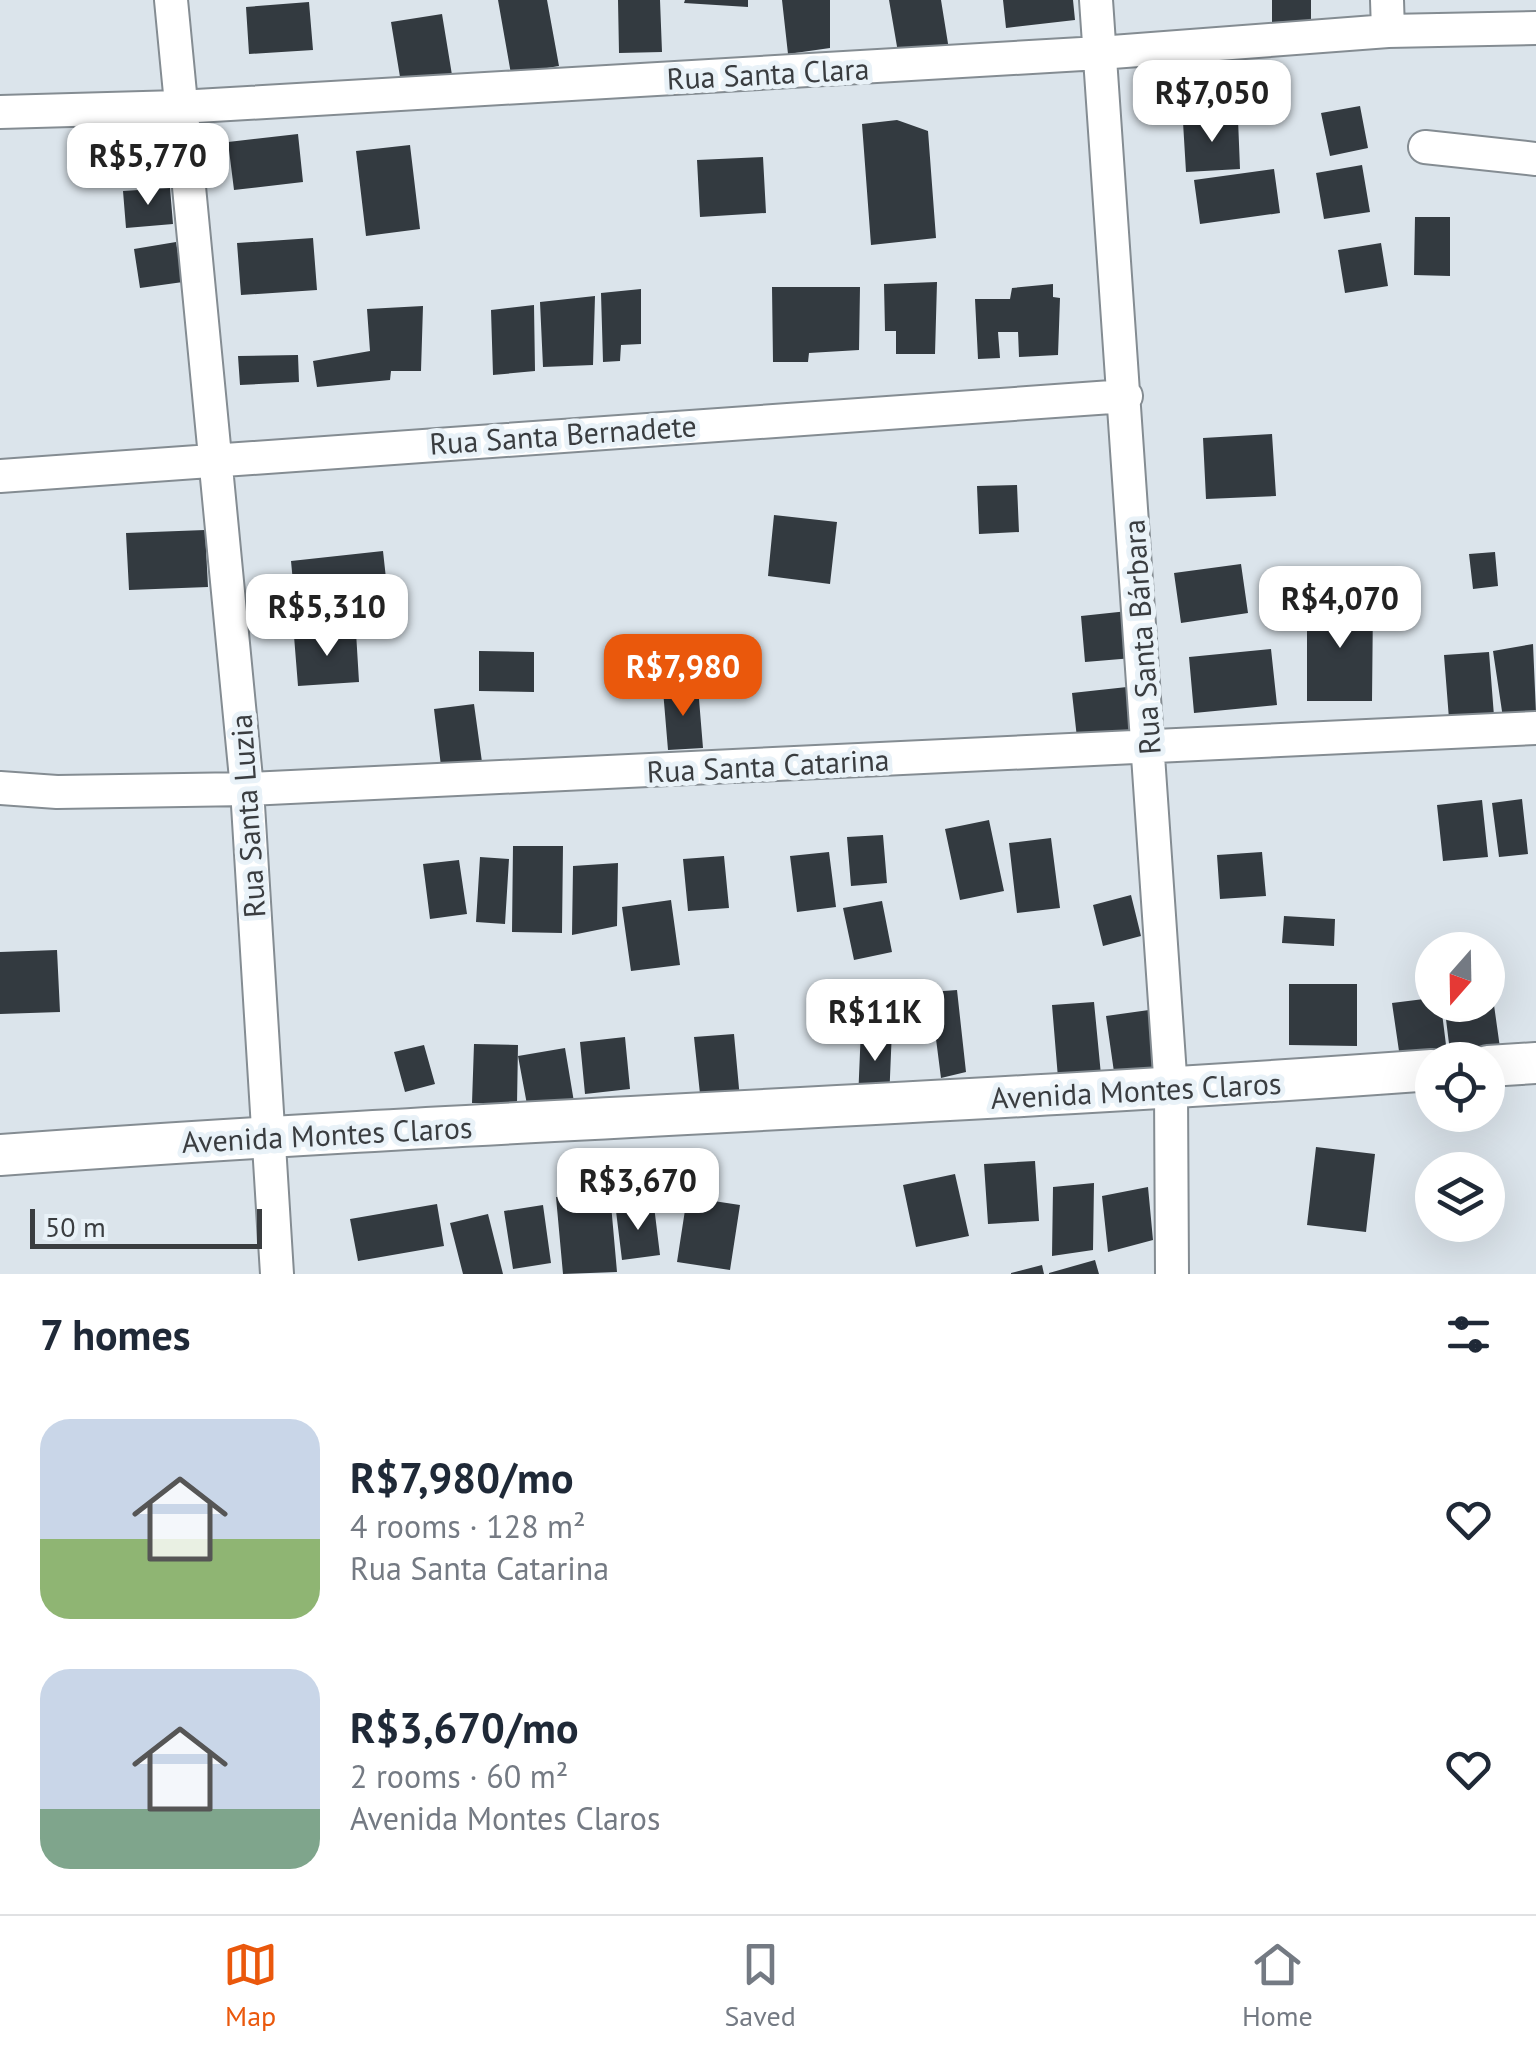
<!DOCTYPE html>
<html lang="en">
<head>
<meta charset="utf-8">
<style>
  body { margin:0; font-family:"PT Sans",sans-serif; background:#f6f6f7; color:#1f2937; height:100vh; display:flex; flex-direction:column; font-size:38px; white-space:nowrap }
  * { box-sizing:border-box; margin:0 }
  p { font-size:32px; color:#747a83 }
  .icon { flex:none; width:55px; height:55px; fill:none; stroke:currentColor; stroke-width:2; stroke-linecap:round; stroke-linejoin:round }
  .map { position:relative; height:1274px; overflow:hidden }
  .panel { display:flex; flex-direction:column; background:#fff; flex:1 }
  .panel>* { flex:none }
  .needle { width:65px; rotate:200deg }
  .fabs { position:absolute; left:1415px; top:932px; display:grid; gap:20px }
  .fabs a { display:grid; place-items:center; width:90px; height:90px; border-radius:50%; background:#fff; box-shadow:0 10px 40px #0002; font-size:50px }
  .scale { position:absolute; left:30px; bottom:25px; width:232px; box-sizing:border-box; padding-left:10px; border:5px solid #3a3d40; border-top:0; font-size:28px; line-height:35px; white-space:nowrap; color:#3a3d40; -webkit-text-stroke:8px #e9f2f8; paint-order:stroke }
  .price { position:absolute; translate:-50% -85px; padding:0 22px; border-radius:20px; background:#fff; color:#222; font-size:32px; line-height:65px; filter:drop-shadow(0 2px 5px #0008) }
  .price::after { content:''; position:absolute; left:50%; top:60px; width:30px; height:22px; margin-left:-15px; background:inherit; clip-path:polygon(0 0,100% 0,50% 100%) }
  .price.on { background:#ea580c; color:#fff }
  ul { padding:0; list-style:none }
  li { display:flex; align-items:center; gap:30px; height:250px; padding:0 40px }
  li span { display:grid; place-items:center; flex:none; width:280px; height:200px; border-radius:30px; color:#555 }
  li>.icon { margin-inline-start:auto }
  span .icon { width:120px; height:120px; fill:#fffc; stroke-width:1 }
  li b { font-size:42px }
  h2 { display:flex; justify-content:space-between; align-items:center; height:120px; padding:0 40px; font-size:42px }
  .tabs { display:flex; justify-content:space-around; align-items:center; height:140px; border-top:2px solid #e0e1e3; background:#fff; font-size:28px; color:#747a83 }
  .tabs a { display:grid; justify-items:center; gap:5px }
  .tabs .on { color:#ea580c }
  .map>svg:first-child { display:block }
</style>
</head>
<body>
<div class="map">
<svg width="1536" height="1274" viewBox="0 0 1536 1274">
  <rect width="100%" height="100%" fill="#dbe4eb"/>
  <path fill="#333a40" d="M 498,0 L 547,0 L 559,66 L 511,74 Z
    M 618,0 L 660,0 L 662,52 L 619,53 Z
    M 685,0 L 748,0 L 748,7 L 684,3 Z
    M 782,0 L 830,0 L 830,48 L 788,54 Z
    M 889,0 L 941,0 L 950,56 L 900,64 Z
    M 1003,0 L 1073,0 L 1075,20 L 1006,28 Z
    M 1272,0 L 1311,0 L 1311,21 L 1272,22 Z
    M 309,2 L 313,50 L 249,54 L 246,7 Z
    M 442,14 L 452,75 L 401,83 L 391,22 Z
    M 1360,106 L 1368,148 L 1330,156 L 1321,113 Z
    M 1238,119 L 1240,169 L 1186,172 L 1183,122 Z
    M 897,120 L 928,131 L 936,238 L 871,245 L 862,124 Z
    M 298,134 L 303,182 L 234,190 L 228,142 Z
    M 410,145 L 420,229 L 366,236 L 356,151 Z
    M 763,157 L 766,213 L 700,217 L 697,160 Z
    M 1362,165 L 1370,212 L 1324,219 L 1316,173 Z
    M 1274,169 L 1280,213 L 1200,224 L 1194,180 Z
    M 170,188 L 173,224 L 126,228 L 123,191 Z
    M 1415,217 L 1450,217 L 1450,276 L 1414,275 Z
    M 313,238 L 317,290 L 241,295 L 237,243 Z
    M 176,242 L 183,282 L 140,288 L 134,249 Z
    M 1381,243 L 1388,286 L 1345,293 L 1338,250 Z
    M 937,282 L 935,354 L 896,354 L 896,331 L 885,331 L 884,284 Z
    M 1053,284 L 1053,297 L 1060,298 L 1058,355 L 1019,357 L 1018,332 L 998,332 L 1000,358 L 978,359 L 975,299 L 1010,299 L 1012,288 Z
    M 772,287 L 860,287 L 859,350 L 809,353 L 808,362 L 773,362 Z
    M 641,289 L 641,344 L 621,345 L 620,361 L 603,362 L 601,293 Z
    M 595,296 L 593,365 L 543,367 L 540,302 Z
    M 534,305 L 535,371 L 493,375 L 491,310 Z
    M 423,306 L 421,371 L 391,371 L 390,380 L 317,387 L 313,361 L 370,351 L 367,309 Z
    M 298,355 L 299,382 L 240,385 L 238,356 Z
    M 1272,434 L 1276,496 L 1206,499 L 1203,438 Z
    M 1017,485 L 1019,532 L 979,534 L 977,486 Z
    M 774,515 L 837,522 L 830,584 L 768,576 Z
    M 205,530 L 208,587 L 129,590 L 126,533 Z
    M 383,551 L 390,615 L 297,625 L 291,561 Z
    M 1495,552 L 1498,586 L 1473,589 L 1469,554 Z
    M 1241,564 L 1248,613 L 1181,623 L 1174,573 Z
    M 1307,602 L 1373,602 L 1372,701 L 1307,701 Z
    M 1128,611 L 1133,658 L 1085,662 L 1081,616 Z
    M 356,632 L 359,682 L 298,686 L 294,636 Z
    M 1533,644 L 1536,713 L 1503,718 L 1493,651 Z
    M 1271,649 L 1277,705 L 1194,713 L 1189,657 Z
    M 479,651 L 534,652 L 534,692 L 479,691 Z
    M 1489,652 L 1494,716 L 1449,719 L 1444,655 Z
    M 698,687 L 703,748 L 668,750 L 663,690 Z
    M 1127,687 L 1133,741 L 1078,747 L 1072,693 Z
    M 474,704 L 482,762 L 441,766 L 434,709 Z
    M 1522,799 L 1528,854 L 1499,857 L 1492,803 Z
    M 1482,800 L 1488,857 L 1443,861 L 1437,805 Z
    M 989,820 L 1004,891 L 960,900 L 945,829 Z
    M 883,835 L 887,883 L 851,886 L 847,837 Z
    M 1051,838 L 1060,908 L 1017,913 L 1009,843 Z
    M 513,846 L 563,846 L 562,933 L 512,932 Z
    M 829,852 L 836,907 L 797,912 L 790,856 Z
    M 1262,852 L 1266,896 L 1220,899 L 1217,855 Z
    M 724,856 L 729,908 L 688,911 L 683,859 Z
    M 480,857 L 509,859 L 505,924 L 476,922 Z
    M 459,860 L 467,914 L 430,919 L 423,864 Z
    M 618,863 L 617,926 L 572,935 L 573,866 Z
    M 1131,895 L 1141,936 L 1103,946 L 1093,905 Z
    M 671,900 L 680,965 L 631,971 L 622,907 Z
    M 882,901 L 892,952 L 854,960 L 843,908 Z
    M 1284,916 L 1335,919 L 1334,946 L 1282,943 Z
    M 57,950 L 60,1012 L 0,1014 L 0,952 Z
    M 1289,984 L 1357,984 L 1357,1046 L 1289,1045 Z
    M 957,990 L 966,1072 L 941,1078 L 930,992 Z
    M 1432,998 L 1432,1005 L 1441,1005 L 1447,1053 L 1400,1058 L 1392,1003 Z
    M 1094,1002 L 1101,1075 L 1058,1078 L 1052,1005 Z
    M 1494,1005 L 1501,1055 L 1451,1060 L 1445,1011 Z
    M 1149,1010 L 1157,1073 L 1115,1079 L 1106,1016 Z
    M 861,1028 L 892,1029 L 889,1101 L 858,1100 Z
    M 734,1034 L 741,1110 L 702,1113 L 694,1037 Z
    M 625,1037 L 630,1089 L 585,1094 L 580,1042 Z
    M 474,1044 L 518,1045 L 517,1104 L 472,1103 Z
    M 424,1045 L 435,1084 L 405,1092 L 394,1052 Z
    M 565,1048 L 574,1102 L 528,1110 L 518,1056 Z
    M 1316,1147 L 1375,1154 L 1366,1232 L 1307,1225 Z
    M 1035,1161 L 1039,1221 L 988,1224 L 984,1164 Z
    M 955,1174 L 969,1236 L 916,1247 L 903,1185 Z
    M 1094,1183 L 1093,1250 L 1052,1256 L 1053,1187 Z
    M 1148,1187 L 1153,1240 L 1108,1252 L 1102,1196 Z
    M 610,1193 L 617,1272 L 563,1274 L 556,1197 Z
    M 687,1197 L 740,1205 L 730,1270 L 677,1262 Z
    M 437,1204 L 444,1246 L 358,1261 L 350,1219 Z
    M 543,1205 L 551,1263 L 513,1269 L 504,1211 Z
    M 654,1206 L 660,1255 L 622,1260 L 616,1211 Z
    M 488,1214 L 503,1274 L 463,1274 L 450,1223 Z
    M 1095,1260 L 1099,1274 L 1049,1274 L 1049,1273 Z
    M 1042,1265 L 1044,1274 L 1011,1274 L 1011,1273 Z"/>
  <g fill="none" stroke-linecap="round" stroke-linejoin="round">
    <g stroke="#848c92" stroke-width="36">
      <path id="minor" d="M 171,0 L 247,789 L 277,1274
        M 1096,0 L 1171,1090 L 1172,1274
        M 1387,0 L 1388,31
        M 0,112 L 179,107 L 1099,53 L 1388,31 L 1536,28
        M 1425,147 L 1536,159
        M 0,476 L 1126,396
        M 0,788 L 57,792 L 247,789 L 1536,728"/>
    </g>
    <g stroke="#848c92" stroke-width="44">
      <path id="tertiary" d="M 1488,1066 L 1536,1063
        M 0,1155 C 477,1120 955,1105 1432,1070"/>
    </g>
    <use href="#minor" stroke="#fff" stroke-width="32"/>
    <use href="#tertiary" stroke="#fff" stroke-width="40"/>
  </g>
  <g text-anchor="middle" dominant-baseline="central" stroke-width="10" stroke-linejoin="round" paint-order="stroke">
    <g font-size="30" fill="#3a3d40" stroke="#e9f2f8">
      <text transform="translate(768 73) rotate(-3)">Rua Santa Clara</text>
      <text transform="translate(563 434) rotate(-4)">Rua Santa Bernadete</text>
      <text transform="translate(1141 637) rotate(-94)">Rua Santa Bárbara</text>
      <text transform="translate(768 765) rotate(-3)">Rua Santa Catarina</text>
      <text transform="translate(247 816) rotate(-94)">Rua Santa Luzia</text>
      <text transform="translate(1136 1090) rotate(-3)">Avenida Montes Claros</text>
      <text transform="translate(327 1134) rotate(-3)">Avenida Montes Claros</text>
    </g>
  </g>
</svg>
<div class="fabs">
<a><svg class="needle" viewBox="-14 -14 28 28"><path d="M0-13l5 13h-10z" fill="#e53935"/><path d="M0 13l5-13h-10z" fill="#747a83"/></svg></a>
<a><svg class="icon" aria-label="locate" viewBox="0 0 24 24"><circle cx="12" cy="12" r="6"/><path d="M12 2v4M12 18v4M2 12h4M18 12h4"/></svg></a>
<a><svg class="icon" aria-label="layers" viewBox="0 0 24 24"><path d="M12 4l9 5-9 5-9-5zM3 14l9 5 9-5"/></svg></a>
</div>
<div class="scale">50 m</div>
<b class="price" style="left:1212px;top:145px">R$7,050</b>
<b class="price" style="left:148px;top:208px">R$5,770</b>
<b class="price" style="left:1340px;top:651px">R$4,070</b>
<b class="price" style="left:327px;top:659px">R$5,310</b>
<b class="price on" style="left:683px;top:719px">R$7,980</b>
<b class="price" style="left:875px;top:1064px">R$11K</b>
<b class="price" style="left:638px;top:1233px">R$3,670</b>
</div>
<section class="panel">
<h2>7 homes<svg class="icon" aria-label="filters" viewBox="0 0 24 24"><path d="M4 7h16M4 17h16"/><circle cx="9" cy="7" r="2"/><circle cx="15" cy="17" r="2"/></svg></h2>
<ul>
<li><span style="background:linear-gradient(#c9d6e8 60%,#8fb573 0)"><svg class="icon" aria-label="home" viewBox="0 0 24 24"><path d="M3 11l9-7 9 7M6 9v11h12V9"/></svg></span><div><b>R$7,980/mo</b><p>4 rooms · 128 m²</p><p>Rua Santa Catarina</p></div><svg class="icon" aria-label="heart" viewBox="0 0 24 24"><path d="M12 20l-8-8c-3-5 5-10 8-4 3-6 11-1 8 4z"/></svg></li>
<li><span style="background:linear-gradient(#c9d6e8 70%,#7fa58c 0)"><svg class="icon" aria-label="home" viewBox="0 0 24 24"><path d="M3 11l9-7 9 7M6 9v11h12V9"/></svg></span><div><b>R$3,670/mo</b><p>2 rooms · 60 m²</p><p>Avenida Montes Claros</p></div><svg class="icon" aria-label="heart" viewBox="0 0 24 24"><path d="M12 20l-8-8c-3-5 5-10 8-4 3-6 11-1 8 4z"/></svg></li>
</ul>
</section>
<nav class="tabs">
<a class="on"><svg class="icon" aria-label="map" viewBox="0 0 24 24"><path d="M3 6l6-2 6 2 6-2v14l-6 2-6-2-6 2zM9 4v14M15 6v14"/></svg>Map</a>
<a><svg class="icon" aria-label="saved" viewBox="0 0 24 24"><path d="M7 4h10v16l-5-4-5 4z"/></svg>Saved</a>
<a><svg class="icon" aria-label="home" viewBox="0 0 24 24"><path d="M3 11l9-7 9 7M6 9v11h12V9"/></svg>Home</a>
</nav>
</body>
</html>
